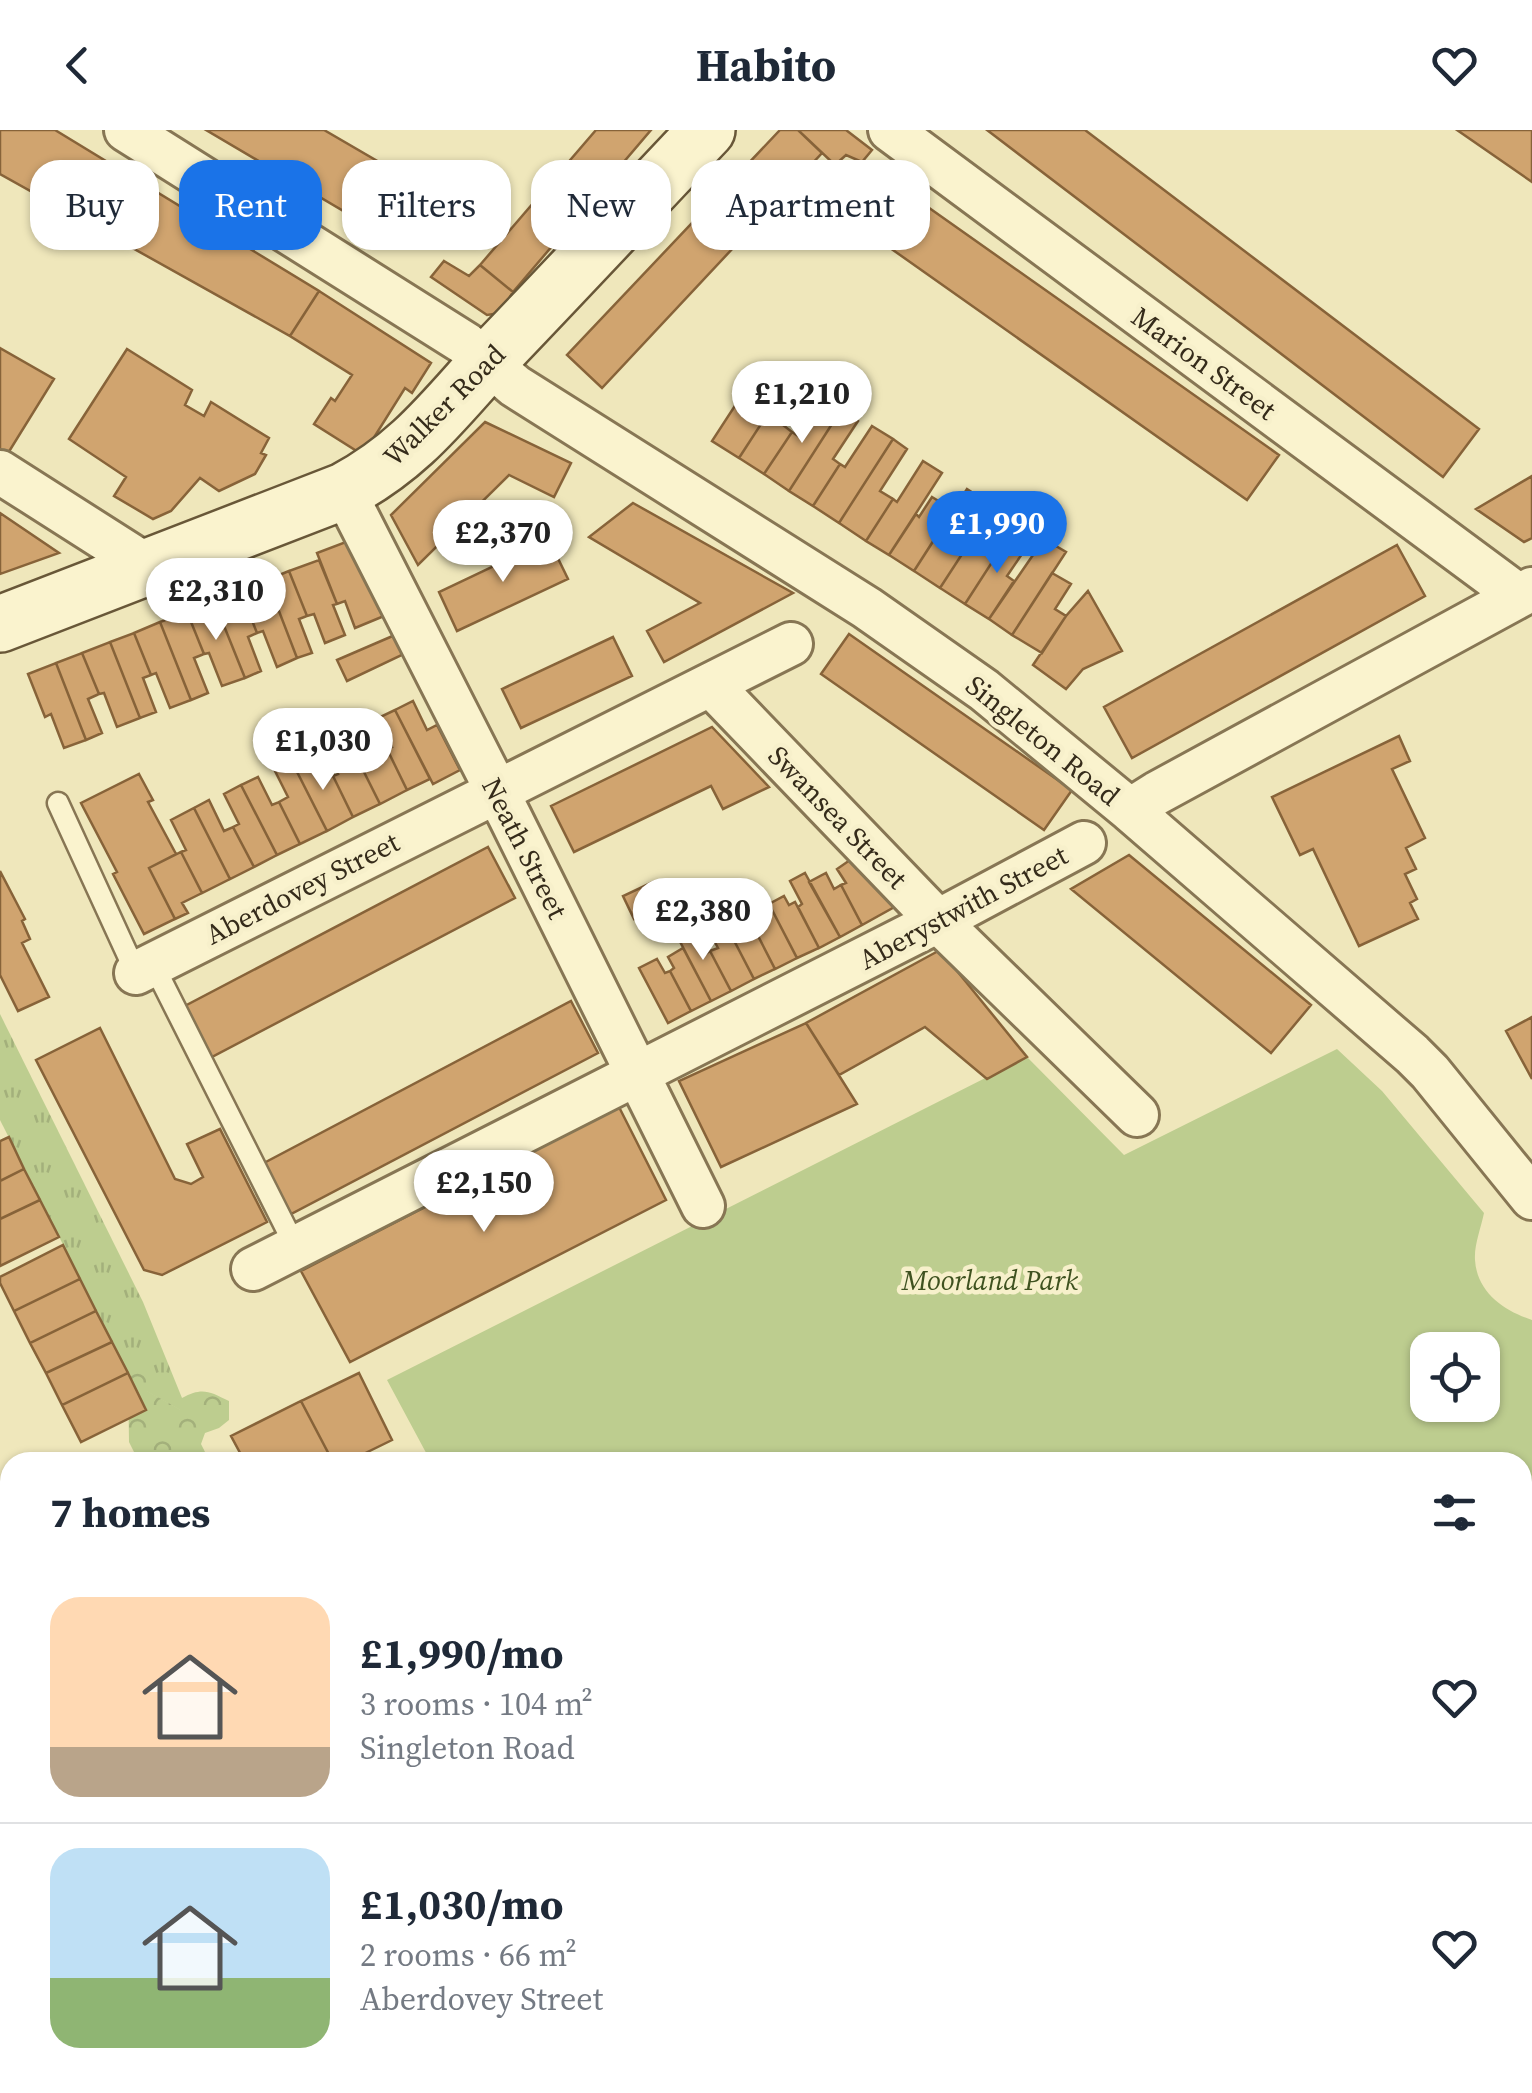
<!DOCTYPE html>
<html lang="en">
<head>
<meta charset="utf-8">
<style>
  body { margin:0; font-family:"Source Serif 4",serif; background:#f2f2f3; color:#1f2937; height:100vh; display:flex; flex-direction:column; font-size:38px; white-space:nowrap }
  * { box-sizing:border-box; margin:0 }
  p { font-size:32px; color:#747a83 }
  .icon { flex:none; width:55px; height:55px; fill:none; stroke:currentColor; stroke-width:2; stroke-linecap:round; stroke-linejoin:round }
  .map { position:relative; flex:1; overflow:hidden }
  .details { position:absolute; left:0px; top:1322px; width:1532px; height:642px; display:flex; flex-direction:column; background:#fff; border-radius:30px 30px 0 0; box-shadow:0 2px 8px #0004 }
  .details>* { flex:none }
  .banner { position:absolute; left:30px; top:30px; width:1000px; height:90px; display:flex; gap:20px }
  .fabs { position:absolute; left:1410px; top:1202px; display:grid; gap:20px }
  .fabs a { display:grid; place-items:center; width:90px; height:90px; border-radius:20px; background:#fff; box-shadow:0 2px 8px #0004; font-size:50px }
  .price { position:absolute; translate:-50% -85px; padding:0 22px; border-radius:35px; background:#fff; color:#222; font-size:32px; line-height:65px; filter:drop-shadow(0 2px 5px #0008) }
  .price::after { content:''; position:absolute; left:50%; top:60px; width:30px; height:22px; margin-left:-15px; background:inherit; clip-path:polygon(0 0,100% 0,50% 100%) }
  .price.on { background:#1a73e8; color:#fff }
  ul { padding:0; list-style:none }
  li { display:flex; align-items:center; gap:30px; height:250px; padding:0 50px }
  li+li { border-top:2px solid #e0e1e3 }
  li span { display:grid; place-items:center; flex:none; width:280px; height:200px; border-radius:30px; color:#555 }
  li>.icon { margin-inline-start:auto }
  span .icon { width:120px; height:120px; fill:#fffc; stroke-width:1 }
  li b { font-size:42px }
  h2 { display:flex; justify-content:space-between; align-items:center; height:120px; padding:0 50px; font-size:42px }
  .chip { padding:0 35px; border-radius:30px; background:#fff; box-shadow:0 2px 8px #0004; font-size:35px; line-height:90px }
  .chip.on { background:#1a73e8; color:#fff }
  header { display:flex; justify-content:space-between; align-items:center; height:130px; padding:0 50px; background:#fff; font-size:45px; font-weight:700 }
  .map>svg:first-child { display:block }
</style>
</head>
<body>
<header><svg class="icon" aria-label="back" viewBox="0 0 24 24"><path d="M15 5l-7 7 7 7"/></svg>Habito<svg class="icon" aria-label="heart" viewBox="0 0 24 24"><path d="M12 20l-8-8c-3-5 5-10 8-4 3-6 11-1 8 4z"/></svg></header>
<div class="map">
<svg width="1532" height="1963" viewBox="0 0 1532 1963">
  <defs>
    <pattern id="grass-tufts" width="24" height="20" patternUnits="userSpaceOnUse" patternTransform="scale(2.5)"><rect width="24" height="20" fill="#bdcd8f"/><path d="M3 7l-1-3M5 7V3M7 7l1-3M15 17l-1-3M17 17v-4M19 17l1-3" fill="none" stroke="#a3b07b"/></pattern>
    <pattern id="forest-crowns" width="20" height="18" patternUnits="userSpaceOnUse" patternTransform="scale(2.5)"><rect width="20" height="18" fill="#bdcd8f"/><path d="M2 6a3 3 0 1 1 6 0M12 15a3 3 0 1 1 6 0" fill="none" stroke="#a3b07b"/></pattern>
  </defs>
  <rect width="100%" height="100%" fill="#efe7bb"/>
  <path fill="url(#grass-tufts)" d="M 0,884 L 143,1172 L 182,1268 L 182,1281 L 146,1261 L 128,1243 L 0,990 Z"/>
  <path fill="url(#forest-crowns)" d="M 132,1239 L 146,1246 L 147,1261 L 181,1280 L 182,1268 C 202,1257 209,1261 229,1271 L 229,1290 L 219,1298 L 205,1303 L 201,1314 L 210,1332 L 139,1332 L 129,1312 L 128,1243 Z
    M 1522,1487 L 1532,1491 L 1532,1717 L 1523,1720 Z"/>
  <path fill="#bdcd8f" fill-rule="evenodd" d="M 1337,919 L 1382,961 L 1484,1083 C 1481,1098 1474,1115 1475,1130 C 1477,1163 1505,1181 1532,1190 L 1532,1597 L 1523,1602 L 1522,1332 L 431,1332 L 387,1250 L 1027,927 L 1124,1025 ZM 1428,1220 L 1482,1220 L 1482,1275 L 1428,1275 Z
    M 239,1955 L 801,1955 L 785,1963 L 243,1963 Z"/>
  <path fill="#d0a46f" stroke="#876339" stroke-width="2.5" d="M 0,0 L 55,0 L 319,161 L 290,206 L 0,44 Z
    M 206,0 L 324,0 L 427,60 L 396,112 Z
    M 596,0 L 651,0 L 513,162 L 480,135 Z
    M 780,0 L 798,0 L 822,23 L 602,258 L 567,225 Z
    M 798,0 L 846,0 L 872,20 L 862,32 L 846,25 L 835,35 Z
    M 987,0 L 1085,0 L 1479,299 L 1443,347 Z
    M 1457,0 L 1532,0 L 1532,52 Z
    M 891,51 L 1279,325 L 1247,370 L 859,96 Z
    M 444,131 L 469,146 L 480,135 L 513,162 L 500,183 L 487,185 L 431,147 Z
    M 319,161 L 431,233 L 412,263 L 405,258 L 363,325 L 314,294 L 331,268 L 335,271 L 352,245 L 290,206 Z
    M 0,218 L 54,249 L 5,328 L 0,325 Z
    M 127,219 L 192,260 L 185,275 L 204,286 L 211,272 L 269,308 L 261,323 L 266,325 L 255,344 L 219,361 L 200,348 L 171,381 L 153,389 L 114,366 L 126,347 L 69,309 Z
    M 772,233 L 793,245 L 739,328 L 712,311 L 740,268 L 746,272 Z
    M 793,245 L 809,256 L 783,295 L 792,302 L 764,344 L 739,328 Z
    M 822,268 L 841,280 L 789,361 L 764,344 L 792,302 L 798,306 Z
    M 841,280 L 858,291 L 833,329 L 840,334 L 813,376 L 789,361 Z
    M 485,292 L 571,333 L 554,367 L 509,345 L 418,435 L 391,385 Z
    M 872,296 L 893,309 L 839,393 L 813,376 L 840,334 L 845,337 Z
    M 893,309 L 907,319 L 880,361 L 893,369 L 866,411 L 839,393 Z
    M 923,331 L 942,343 L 889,425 L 866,411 L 893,369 L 897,372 Z
    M 1532,346 L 1532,408 L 1524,412 L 1476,379 Z
    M 967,359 L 984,370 L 957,412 L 966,418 L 940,458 L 914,441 Z
    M 932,367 L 953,380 L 914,441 L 889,425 L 916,384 L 919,387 Z
    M 633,373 L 793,463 L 664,532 L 647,501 L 700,473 L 589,407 Z
    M 997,379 L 1018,392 L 965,474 L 940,458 L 966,418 L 970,420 Z
    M 0,383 L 59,423 L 0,444 Z
    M 1018,392 L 1028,399 L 1015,420 L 1022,424 L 1007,446 L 1014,451 L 989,489 L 965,474 Z
    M 1044,409 L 1066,422 L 1012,505 L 989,489 Z
    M 351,410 L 384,486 L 355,498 L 345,471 L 337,474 L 317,423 Z
    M 549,410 L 568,449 L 457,501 L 439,462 Z
    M 1397,415 L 1425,466 L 1132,628 L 1104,577 Z
    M 319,430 L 337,474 L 333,475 L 345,505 L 325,513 L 314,484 L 307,486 L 289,441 Z
    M 289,441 L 307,486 L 299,489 L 312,523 L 297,528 L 267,450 Z
    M 1052,443 L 1071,454 L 1055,479 L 1066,486 L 1042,523 L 1012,505 Z
    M 267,450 L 297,528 L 277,537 L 263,501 L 257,503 L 240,460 Z
    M 240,460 L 257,503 L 248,507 L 261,541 L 245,548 L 214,471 Z
    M 1088,461 L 1122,521 L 1083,539 L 1066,559 L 1033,535 L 1066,486 Z
    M 214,471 L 245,548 L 222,556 L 209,523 L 204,524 L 187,482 Z
    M 187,482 L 204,524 L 194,528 L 208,563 L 191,570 L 160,492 Z
    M 160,492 L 191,570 L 170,578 L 156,543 L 151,545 L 134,503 Z
    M 134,503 L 151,545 L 143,548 L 156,582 L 140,588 L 110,512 Z
    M 849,504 L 1072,660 L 1044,700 L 821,544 Z
    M 395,505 L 404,524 L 347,551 L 337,530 Z
    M 613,507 L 632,546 L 521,598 L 502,559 Z
    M 110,512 L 140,588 L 117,597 L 104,563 L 99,564 L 82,523 Z
    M 82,523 L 99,564 L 88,569 L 102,603 L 86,610 L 56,533 Z
    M 56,533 L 86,610 L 64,618 L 51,584 L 45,587 L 28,544 Z
    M 413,571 L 427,600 L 437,595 L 460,640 L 433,654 L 395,580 Z
    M 395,580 L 430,649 L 407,660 L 387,619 L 392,617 L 378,588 Z
    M 363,597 L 377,624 L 387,619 L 407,660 L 380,674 L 346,606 Z
    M 712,597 L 769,657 L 723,679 L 711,656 L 574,722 L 551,676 Z
    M 346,606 L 380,674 L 353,687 L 333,646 L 338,644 L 325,617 Z
    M 1399,606 L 1410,631 L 1392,639 L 1425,708 L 1406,718 L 1416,739 L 1405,744 L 1417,769 L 1410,773 L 1418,789 L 1359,816 L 1313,719 L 1300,725 L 1272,667 Z
    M 309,622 L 324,651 L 333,646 L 353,687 L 327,701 L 291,630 Z
    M 291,630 L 327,701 L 300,714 L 279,672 L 288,667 L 274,639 Z
    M 139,644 L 153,670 L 148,672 L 176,724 L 149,738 L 175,789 L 144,804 L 113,744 L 117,742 L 81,673 Z
    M 258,647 L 272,675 L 279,672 L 300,714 L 277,725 L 241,655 Z
    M 241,655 L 277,725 L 254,737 L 233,697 L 239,694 L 224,664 Z
    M 209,670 L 224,701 L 233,697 L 254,737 L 230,749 L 194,678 Z
    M 194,678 L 230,749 L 202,763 L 181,722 L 186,720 L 171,690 Z
    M 488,717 L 515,768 L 208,929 L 181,878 Z
    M 181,722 L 202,763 L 182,773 L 188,783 L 175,789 L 149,738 Z
    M 1129,725 L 1311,875 L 1271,923 L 1071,759 Z
    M 850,730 L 898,775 L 862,795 L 841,755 L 846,753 L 837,739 Z
    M 0,741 L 25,789 L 22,791 L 30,809 L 22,813 L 49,867 L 18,881 L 0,845 Z
    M 805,743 L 840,807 L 819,818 L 798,777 L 802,774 L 790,751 Z
    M 826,743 L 834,759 L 841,755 L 862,795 L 840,807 L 809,752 Z
    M 653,752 L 664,775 L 634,789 L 623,766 Z
    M 784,766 L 789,775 L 795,772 L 819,818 L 797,828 L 769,774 Z
    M 769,774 L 797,828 L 775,839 L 755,800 L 760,797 L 752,783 Z
    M 742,786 L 750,802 L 755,800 L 775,839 L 754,849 L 726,795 Z
    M 691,793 L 707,823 L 710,821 L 731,861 L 711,871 L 675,802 Z
    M 726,795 L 754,849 L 731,861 L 710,821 L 718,818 L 710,803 Z
    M 683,818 L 711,871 L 691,881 L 670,841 L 674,838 L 668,827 Z
    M 940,820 L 1027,927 L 987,949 L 925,897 L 839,945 L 806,893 Z
    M 657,829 L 665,843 L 670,841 L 691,881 L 668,893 L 639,838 Z
    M 571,871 L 598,923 L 291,1084 L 264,1033 Z
    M 1532,887 L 1532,949 L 1506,901 Z
    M 806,893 L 857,974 L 721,1037 L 679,951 Z
    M 100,898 L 175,1049 L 191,1054 L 203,1047 L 187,1014 L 220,999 L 267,1092 L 162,1145 L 144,1140 L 36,930 Z
    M 619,977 L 666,1070 L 350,1232 L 301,1141 Z
    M 9,1007 L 24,1039 L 0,1051 L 0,1011 Z
    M 24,1039 L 40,1070 L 0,1089 L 0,1051 Z
    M 40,1070 L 59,1107 L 0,1136 L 0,1089 Z
    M 63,1115 L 80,1149 L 14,1181 L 0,1153 L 0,1147 Z
    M 80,1149 L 96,1181 L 30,1213 L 14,1181 Z
    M 96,1181 L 112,1212 L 46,1243 L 30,1213 Z
    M 112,1212 L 128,1243 L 62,1275 L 46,1243 Z
    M 128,1243 L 146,1280 L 81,1312 L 62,1275 Z
    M 359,1243 L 392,1310 L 347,1332 L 333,1332 L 301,1271 Z
    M 301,1271 L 333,1332 L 245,1332 L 231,1306 Z
    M 0,1835 L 10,1855 L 10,1911 L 0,1916 Z
    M 1103,1955 L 1267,1955 L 1271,1963 L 1107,1963 Z"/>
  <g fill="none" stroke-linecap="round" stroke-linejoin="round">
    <g stroke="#877654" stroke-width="25">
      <path id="lane" d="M 58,673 L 136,843
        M 153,834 L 296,1118"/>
    </g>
    <g stroke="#877654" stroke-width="48">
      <path id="street" d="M 126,0 L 466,214 L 515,256 L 867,478 L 984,560 L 1130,680 L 1412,924 L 1430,942 L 1532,1068
        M 890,0 L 1519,466
        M 0,342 L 149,437
        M 344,361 L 510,687 L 703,1076
        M 711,555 L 938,791 L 1137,985
        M 1130,680 L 1157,663 L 1532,459
        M 136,843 L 791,514
        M 253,1139 L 938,791 L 1084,713"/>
    </g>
    <g stroke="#685738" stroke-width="60">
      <path id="secondary" d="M 0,494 L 344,361 C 413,324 445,278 496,223 C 567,149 637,74 707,0"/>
    </g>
    <use href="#lane" stroke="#faf3ce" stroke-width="20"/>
    <use href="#street" stroke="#faf3ce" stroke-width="42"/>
    <use href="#secondary" stroke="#faf3ce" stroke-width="55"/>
  </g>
  <g text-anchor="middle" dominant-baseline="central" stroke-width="9" stroke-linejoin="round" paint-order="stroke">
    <g font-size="28" fill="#352b1a" stroke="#f7f0cb">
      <text transform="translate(1204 233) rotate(36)">Marion Street</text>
      <text transform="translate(444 275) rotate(-45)">Walker Road</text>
      <text transform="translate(1043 610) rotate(39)">Singleton Road</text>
      <text transform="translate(838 687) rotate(46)">Swansea Street</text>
      <text transform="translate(525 718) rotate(63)">Neath Street</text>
      <text transform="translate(302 758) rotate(-27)">Aberdovey Street</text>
      <text transform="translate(963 777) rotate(-28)">Aberystwith Street</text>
    </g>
    <g font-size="28" font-style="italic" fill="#3f5220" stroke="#f7f0cb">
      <text x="990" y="1150">Moorland Park</text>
    </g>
  </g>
</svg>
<div class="fabs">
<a><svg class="icon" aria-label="locate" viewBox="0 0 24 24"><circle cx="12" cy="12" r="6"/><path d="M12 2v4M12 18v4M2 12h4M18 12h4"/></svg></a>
</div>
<b class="price" style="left:802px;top:316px">£1,210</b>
<b class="price on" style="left:997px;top:446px">£1,990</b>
<b class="price" style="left:503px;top:455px">£2,370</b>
<b class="price" style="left:216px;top:513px">£2,310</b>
<b class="price" style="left:323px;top:663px">£1,030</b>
<b class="price" style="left:703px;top:833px">£2,380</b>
<b class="price" style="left:484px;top:1105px">£2,150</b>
<div class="banner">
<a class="chip">Buy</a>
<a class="chip on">Rent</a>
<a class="chip">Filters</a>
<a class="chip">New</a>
<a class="chip">Apartment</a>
</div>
<section class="details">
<h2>7 homes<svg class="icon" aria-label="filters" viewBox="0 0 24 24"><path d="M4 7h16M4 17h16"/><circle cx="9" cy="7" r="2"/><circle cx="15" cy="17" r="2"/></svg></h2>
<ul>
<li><span style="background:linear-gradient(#ffd9b3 75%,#b9a48a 0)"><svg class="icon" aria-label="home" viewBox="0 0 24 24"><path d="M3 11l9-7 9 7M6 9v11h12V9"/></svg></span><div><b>£1,990/mo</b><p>3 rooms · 104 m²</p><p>Singleton Road</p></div><svg class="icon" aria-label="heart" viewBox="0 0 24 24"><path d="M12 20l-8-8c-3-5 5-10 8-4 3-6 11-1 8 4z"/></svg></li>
<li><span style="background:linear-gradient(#bfe0f5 65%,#8fb573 0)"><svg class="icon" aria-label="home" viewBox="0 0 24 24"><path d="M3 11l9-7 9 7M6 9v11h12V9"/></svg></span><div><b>£1,030/mo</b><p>2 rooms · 66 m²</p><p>Aberdovey Street</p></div><svg class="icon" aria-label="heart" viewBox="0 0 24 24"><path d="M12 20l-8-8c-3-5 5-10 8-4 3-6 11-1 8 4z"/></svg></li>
</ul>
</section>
</div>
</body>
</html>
